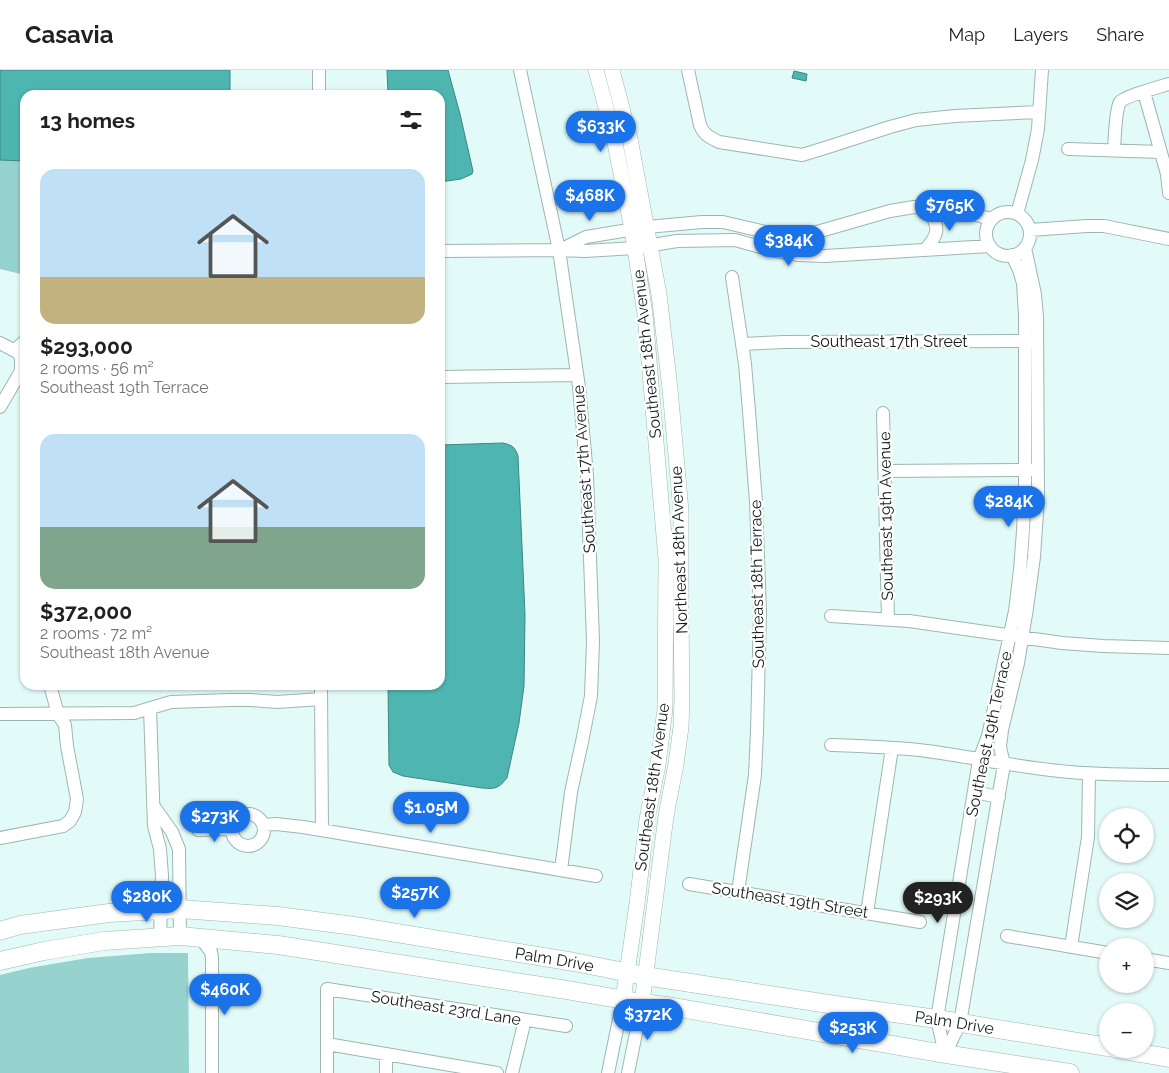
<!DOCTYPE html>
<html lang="en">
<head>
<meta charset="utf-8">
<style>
  body { margin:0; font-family:Raleway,sans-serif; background:#f2f2f2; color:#202124; height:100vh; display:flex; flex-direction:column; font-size:19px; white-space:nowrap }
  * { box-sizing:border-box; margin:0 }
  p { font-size:16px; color:#757577 }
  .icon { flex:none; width:28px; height:28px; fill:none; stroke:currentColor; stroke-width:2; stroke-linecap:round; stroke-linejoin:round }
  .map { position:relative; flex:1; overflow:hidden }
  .panel { position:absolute; left:20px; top:20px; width:425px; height:600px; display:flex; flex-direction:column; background:#fff; border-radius:15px; box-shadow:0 1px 4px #0004 }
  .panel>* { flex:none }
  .controls { position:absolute; left:1099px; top:738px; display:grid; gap:10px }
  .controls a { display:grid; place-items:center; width:55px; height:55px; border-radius:50%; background:#fff; box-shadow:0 1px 4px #0004; font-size:25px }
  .price { position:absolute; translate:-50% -42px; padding:0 11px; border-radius:18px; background:#1a73e8; color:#fff; font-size:16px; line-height:32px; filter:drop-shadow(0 1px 2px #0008) }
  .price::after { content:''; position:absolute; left:50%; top:30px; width:15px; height:11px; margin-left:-8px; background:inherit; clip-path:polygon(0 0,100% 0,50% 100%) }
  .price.on { background:#222; color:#fff }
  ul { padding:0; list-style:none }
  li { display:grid; align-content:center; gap:10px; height:265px; padding:0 20px }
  li span { display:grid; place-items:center; height:155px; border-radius:15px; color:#555 }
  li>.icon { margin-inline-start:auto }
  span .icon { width:90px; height:90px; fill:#fffc; stroke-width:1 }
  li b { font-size:21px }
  h2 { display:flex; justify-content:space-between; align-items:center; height:60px; padding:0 20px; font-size:21px }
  header { display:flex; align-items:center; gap:30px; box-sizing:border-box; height:70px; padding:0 25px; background:#fff; border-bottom:1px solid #e0e0e0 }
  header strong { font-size:24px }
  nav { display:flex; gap:28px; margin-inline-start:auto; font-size:18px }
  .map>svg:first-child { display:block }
</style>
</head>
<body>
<header>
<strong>Casavia</strong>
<nav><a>Map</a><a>Layers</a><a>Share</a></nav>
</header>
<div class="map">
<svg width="1169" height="1003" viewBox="0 0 1169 1003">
  <rect width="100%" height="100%" fill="#e2fbf9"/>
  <path fill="#96d2ce" d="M 0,0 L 25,25 L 25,205 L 0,199 Z
    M 151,883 L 188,883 L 189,1003 L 0,1003 L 0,905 L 29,898 L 88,888 Z"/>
  <path fill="#4fb5b0" stroke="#3d8783" d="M 0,0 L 230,0 L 230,25 L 25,25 L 25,91 L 0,90 Z
    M 387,0 L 448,0 L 460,44 L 473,101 L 472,104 L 461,109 L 440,112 L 440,25 L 388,25 Z
    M 794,1 L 807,4 L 806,11 L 792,8 Z
    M 503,373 C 512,375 515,377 518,386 L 525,544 L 524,616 L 519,653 L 507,708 C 498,719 495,719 482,718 L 403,706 L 393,702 L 389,695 L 388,615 L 440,615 L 440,375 Z"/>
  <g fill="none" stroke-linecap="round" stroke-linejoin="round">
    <g stroke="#9eb5b3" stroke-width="14">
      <path id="minor" d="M 319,0 L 319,25
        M 520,0 L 559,180 L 579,317 L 587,405 L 593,571 L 591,626 L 582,672 L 571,722 L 561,800
        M 688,0 L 700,55 C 704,65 709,67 719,72 L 802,85 L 828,77 L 890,57 L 916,50 L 955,46 L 1039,42
        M 1144,22 L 1167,104 L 1169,123
        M 1068,79 L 1161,82
        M 1114,80 C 1115,69 1115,41 1120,32 C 1125,26 1159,17 1169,14
        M986 164a22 22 0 1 1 44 0a22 22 0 1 1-44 0Z
        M 1017,144 L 1032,90 L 1038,59 L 1042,0
        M 1030,160 L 1087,156 L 1104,156 L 1169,169
        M 562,179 L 586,167 L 647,157 L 702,152 L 723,152 L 774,164 L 792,164 L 817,162 L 890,141 L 914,137 L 958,140 L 991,149
        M 925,180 C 941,162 938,158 929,138
        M 440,181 L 559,180 L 585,181 L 635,178 L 677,171 L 735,170 L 771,180 L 799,185 L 825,186 L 990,176
        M 732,207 L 745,294 L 749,341 L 756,432 L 760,542 L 757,661 L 755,705 L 738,822
        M 0,273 L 17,282 L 20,285 L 21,288 L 21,301 L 0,337
        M 742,274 L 784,272 L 1032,271
        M 17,282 L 18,277 L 25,271
        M 440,307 L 577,305
        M 883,343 L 888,549
        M 884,401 L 1032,400
        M 831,546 L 909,551 L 1062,573 L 1103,576 L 1169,578
        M 321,615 L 322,760
        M 150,638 L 154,756 L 160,779 L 162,806 L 160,867
        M 0,644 L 134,643 L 171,632 L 231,630 L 250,630 L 277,632 L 321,629
        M 831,675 C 860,676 890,677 919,680 C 969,686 1019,698 1070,702 C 1103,705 1136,705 1169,705
        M 974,723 L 984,724 L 999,727
        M 153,735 L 172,762 L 179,779 L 180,866
        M232 760a16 16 0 1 1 32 0a16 16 0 1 1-32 0Z
        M 264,755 L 276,754 L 303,757 L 596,806
        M 198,760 L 232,759
        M 0,768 L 63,756 L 70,751 L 75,742 L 77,729 L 67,676 L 65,655 L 58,644 L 50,615
        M 689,814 L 920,852
        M 867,843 L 892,678
        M 1007,866 L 1108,883
        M 200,867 L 211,882 L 212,888 L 212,1003
        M 1071,877 L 1088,767 L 1089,704
        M 1145,889 L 1169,893
        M 327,974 L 497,1003
        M 386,984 L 386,1003
        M 945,984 L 960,953 L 1004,694 L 1000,677 L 1002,660 L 1018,593 L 1027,538 L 1034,487 L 1038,428 L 1037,247 L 1035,224 L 1025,178
        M 945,984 L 937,949 L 979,690 L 988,666 L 1015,541 L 1020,500 L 1023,461 L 1025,415 L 1025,245 L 1023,213 L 1019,200 L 1012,185
        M 327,1003 L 327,919 L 566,956
        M 512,1003 L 525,950
        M 608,1003 L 623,930
        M 628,1003 L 642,933"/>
    </g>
    <g stroke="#9eb5b3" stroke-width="16">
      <path id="tertiary" d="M 596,0 L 614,68 L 632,159 L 645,244 L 666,489 L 665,639 L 658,695 L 647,749 L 637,834 L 623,930
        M 612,0 L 630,69 L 659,224 L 670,319 L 681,441 L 681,543 L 682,628 L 681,657 L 676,694 L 666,746 L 642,933"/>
    </g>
    <g stroke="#9eb5b3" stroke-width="19">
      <g id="secondary">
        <path id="s1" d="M 0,861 L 20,855 L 109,843 L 180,839 L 278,846 L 354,856 L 574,892 L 645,906 L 842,936 L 937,949 L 1108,977"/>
        <path d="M 0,891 L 44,881 L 104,871 L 180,866 L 278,875 L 567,920 L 642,933 L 674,937 L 945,984 L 1070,1003"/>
        <path d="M 1116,979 L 1169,988"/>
      </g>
    </g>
    <use href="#minor" stroke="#fff" stroke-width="12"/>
    <use href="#tertiary" stroke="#fff" stroke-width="15"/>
    <use href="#secondary" stroke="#fff" stroke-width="18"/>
  </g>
  <g text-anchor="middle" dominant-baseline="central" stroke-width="4.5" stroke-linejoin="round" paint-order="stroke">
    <g font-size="16" fill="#121b1a" stroke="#fff">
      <text x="889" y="271">Southeast 17th Street</text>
      <text transform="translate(647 284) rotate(-96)">Southeast 18th Avenue</text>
      <text transform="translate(584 399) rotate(-94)">Southeast 17th Avenue</text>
      <text transform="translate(886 446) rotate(-91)">Southeast 19th Avenue</text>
      <text transform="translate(679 480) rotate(-92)">Northeast 18th Avenue</text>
      <text transform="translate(757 514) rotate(-91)">Southeast 18th Terrace</text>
      <text transform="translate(989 664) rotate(-78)">Southeast 19th Terrace</text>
      <text transform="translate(652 717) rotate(-82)">Southeast 18th Avenue</text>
      <text transform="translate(790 830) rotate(9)">Southeast 19th Street</text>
      <text stroke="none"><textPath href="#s1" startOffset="560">Palm Drive</textPath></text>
      <text transform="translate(446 938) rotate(9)">Southeast 23rd Lane</text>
      <text stroke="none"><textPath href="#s1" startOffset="965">Palm Drive</textPath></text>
    </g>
  </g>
</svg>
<div class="controls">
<a><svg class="icon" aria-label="locate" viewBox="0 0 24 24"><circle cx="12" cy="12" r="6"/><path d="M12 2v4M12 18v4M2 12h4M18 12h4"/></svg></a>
<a><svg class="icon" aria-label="layers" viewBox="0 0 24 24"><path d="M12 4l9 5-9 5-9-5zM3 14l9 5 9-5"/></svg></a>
<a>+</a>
<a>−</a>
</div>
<b class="price" style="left:601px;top:83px">$633K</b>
<b class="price" style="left:590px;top:152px">$468K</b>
<b class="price" style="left:950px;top:162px">$765K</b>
<b class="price" style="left:789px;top:197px">$384K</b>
<b class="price" style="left:1009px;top:458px">$284K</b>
<b class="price" style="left:431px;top:764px">$1.05M</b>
<b class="price" style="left:215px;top:773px">$273K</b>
<b class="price" style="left:415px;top:849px">$257K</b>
<b class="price" style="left:147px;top:853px">$280K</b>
<b class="price on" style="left:938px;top:854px">$293K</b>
<b class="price" style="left:225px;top:946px">$460K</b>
<b class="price" style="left:648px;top:971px">$372K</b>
<b class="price" style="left:853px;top:984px">$253K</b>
<section class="panel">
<h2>13 homes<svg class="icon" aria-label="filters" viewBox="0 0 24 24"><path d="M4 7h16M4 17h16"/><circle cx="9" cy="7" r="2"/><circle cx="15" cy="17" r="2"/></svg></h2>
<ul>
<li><span style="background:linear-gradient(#bfe0f5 70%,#c2b280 0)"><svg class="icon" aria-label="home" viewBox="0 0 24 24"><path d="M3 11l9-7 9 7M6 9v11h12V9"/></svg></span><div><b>$293,000</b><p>2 rooms · 56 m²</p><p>Southeast 19th Terrace</p></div></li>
<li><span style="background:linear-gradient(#bfe0f5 60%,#7fa58c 0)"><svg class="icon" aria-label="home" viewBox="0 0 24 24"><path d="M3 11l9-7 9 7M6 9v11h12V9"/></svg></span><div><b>$372,000</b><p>2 rooms · 72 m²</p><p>Southeast 18th Avenue</p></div></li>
</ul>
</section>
</div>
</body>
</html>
